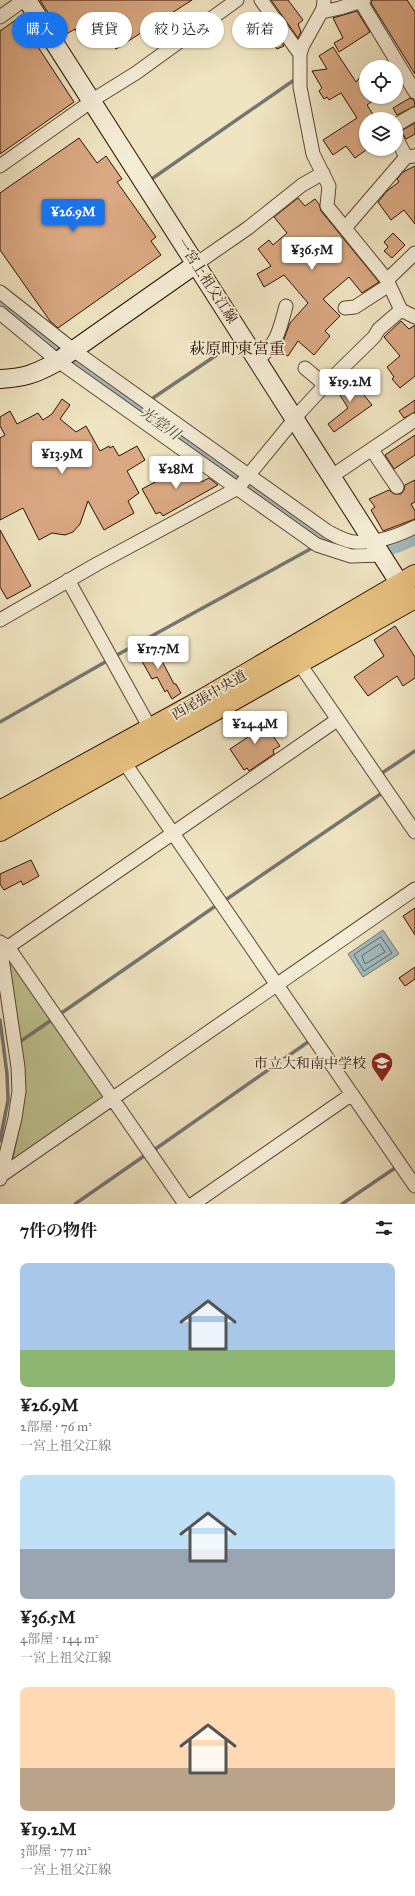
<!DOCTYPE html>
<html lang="ja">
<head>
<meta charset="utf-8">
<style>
  body { margin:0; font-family:"IM FELL Great Primer","Noto Serif JP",serif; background:#f6f6f6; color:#202124; height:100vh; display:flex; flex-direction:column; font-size:15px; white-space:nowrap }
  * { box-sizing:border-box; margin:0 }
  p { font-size:13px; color:#757577 }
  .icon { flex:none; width:22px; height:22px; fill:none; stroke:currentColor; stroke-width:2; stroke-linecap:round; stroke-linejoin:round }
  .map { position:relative; height:1204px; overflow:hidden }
  .side { display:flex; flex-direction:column; background:#fff; flex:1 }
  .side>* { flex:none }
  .guide { position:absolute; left:12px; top:12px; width:391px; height:36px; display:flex; gap:8px }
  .buttons { position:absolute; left:359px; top:60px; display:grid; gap:8px }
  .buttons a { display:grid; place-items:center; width:44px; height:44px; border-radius:50%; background:#fff; box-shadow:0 1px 3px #0004; font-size:20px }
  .price { position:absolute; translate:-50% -34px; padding:0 9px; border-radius:4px; background:#fff; color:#222; font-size:13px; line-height:26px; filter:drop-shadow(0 1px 2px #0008) }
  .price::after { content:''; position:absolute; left:50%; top:24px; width:12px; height:9px; margin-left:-6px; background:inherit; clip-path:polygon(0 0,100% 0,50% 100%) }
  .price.current { background:#1a73e8; color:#fff }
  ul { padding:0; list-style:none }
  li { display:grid; align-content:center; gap:8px; height:212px; padding:0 20px }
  li span { display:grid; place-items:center; height:124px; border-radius:8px; color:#555 }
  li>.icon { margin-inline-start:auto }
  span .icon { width:72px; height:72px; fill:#fffc; stroke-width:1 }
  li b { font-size:17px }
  h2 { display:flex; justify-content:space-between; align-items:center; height:48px; padding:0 20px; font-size:17px }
  .pill { padding:0 14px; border-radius:18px; background:#fff; box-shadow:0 1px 3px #0004; font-size:14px; line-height:36px }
  .pill.current { background:#1a73e8; color:#fff }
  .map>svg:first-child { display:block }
</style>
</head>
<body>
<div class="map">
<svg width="415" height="1204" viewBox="0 0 415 1204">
  <rect width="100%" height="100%" fill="#f0e5c2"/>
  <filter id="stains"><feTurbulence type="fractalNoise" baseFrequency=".005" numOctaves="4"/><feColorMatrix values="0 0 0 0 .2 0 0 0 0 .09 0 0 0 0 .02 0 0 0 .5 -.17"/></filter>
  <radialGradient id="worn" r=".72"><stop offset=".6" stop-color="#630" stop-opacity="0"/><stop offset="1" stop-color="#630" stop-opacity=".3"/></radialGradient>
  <path fill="#bec390" stroke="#766a4a" d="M 6,952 L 52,1018 L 18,1042 Z
    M 53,1020 L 107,1098 L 12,1163 L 21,1120 L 23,1093 L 18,1044 Z"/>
  <path fill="#a1bcbf" stroke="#737774" d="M 383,930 L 399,954 L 363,977 L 348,954 Z"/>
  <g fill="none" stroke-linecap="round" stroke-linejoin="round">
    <path stroke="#686661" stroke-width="1" d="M 381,937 L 392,953 L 364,971 L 354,955 Z
      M 380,944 L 385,952 L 365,964 L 362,956 Z"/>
    <path stroke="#737774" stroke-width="3.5" d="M 153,178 L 297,78
      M 150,400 L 233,344
      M 117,655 L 314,547
      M 0,722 L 107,661
      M 379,775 L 415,751
      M 224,901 L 382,793
      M 59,1012 L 60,1014 L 217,905
      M 0,1020 L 7,1074 L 8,1100 L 0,1141
      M 21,1041 L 53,1019
      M 154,1150 L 308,1042
      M 75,1204 L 147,1154
      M 342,1204 L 395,1168"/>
    <path stroke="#a1bcbf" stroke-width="21" d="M 0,302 C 102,388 214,459 322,537 C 329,540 337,546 345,548 C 369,552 394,545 415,534"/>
  </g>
  <path fill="#daa983" stroke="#2e1003" d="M 40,0 L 192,0 L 116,49 L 102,27 L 81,40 L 75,29 L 63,36 Z
    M 271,0 L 288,0 L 303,20 L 298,24 L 301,32 L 298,38 Z
    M 372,0 L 407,0 L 415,12 L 415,74 L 371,3 Z
    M 357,11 L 370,32 L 339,52 L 334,43 L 343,38 L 333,18 Z
    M 20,17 L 40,46 L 38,47 L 74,102 L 0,154 L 0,31 Z
    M 267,22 L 284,46 L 277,49 L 262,28 L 263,26 Z
    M 333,47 L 356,82 L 366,70 L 366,97 L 378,97 L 367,105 L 376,119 L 366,119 L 366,150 L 355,158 L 346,146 L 333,155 L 323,140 L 357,118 L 341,93 L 329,100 L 327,97 L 324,99 L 319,91 L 322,88 L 312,71 L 327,69 L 319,56 Z
    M 410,98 L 414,100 L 415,106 L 397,115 L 393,108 Z
    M 415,123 L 415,134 L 406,139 L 401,131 Z
    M 79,138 L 97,163 L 106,156 L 122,179 L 117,182 L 156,237 L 151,241 L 161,255 L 58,328 L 50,321 L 0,250 L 0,193 Z
    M 415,166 L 415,224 L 404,210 L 391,220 L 378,202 L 387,191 L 399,182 L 397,179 L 403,172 Z
    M 298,198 L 305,206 L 315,199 L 319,204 L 321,211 L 379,282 L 362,293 L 349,277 L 323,299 L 340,316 L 325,331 L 330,336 L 314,355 L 298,341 L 288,356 L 286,355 L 285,356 L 277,351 L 284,339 L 290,323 L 308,303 L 284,275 L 264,287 L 257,274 L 271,266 L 258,249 L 269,240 L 273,245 L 287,233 L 274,217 Z
    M 393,233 L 405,245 L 392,258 L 384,251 L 388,247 L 384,242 Z
    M 401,321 L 409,329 L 415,325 L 415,376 L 400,388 L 392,379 L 394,377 L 387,367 L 400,356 L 384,337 Z
    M 347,374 L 372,405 L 334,432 L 328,424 L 348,408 L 335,387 Z
    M 62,399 L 70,405 L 60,419 L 76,432 L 86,426 L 100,451 L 109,446 L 110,448 L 113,446 L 119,456 L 137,446 L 145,460 L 127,471 L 139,493 L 128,501 L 134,513 L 104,530 L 88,501 L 80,524 L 73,532 L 65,535 L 52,533 L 39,540 L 23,508 L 0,520 L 0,438 L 5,435 L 0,426 L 0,417 L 10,411 L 17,424 L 38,413 L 43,420 L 52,414 Z
    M 415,400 L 415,412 L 404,418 L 399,411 Z
    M 415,435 L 415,455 L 394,469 L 385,455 Z
    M 189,464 L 192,466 L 201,482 L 209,478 L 218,485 L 163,516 L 160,512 L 156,514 L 142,489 Z
    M 415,480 L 415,502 L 411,504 L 415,511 L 415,519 L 383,531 L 371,510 L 375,507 L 369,499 L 389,490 L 394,494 L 401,494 L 404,490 L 405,485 Z
    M 0,530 L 31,586 L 7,599 L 0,587 Z
    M 395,626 L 415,657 L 415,678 L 403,686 L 397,676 L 368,696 L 354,677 L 384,656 L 374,640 Z
    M 153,644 L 174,684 L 176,684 L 181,693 L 172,699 L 167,690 L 165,692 L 157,677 L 152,679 L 139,656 L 138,652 Z
    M 256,712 L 280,746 L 273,750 L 274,754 L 249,771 L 247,768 L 244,770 L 230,749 L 251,735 L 247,729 L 253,725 L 248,717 Z
    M 31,860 L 39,876 L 23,885 L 21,881 L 4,890 L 0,884 L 0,874 Z
    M 415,908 L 415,935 L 403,916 Z
    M 415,967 L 415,979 L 405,986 L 399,978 Z"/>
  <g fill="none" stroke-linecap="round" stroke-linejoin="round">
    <g stroke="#5e4533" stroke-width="15">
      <path id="street" d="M 261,0 L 300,54
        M 324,0 L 323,9 L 303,45 L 300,54 L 300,87 L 313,154 L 329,186 L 327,206 L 387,280 L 401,310 L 415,317
        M 361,2 L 415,92
        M 322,12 L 340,8 L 364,0
        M 0,17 L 24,0
        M 396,125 L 415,114
        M 396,137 L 406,157
        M 0,166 L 99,96 L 136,73 L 237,0
        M 345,228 L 406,157 L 415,156
        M 196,264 L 248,228 L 302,185 L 323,173
        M 387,280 L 415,253
        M 0,292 L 76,352 L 327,531 C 336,536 344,541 354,542 C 374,544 397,536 415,527
        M 345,308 L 355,307 L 389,285
        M 0,313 L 58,361 L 317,545 L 351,556 L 383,555
        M 258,360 C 278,341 279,332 286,306
        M 305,368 L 325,385
        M 372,450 L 397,487
        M 332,476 L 415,420
        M 68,580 L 150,728
        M 0,620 L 97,564 L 238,488 L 302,410 L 325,385 L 374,337 L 379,329 L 401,310
        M 299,663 L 415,832
        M 124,762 L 415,1186
        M 0,942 L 8,947 L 337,720
        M 0,945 L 18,1067 L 19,1091 L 15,1118 L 0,1179
        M 8,947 L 185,1204
        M 2,1175 L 415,889
        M 193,1204 L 352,1094"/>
    </g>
    <g stroke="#2e1003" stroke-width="20">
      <path id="secondary" d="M 27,0 L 400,584 L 409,595
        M 0,379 C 23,378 35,374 55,363 L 196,264"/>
    </g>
    <g stroke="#2e1003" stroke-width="22">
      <path id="primary" d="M 0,811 L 200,701 L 415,575
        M 0,831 L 415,598"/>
    </g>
    <use href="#street" stroke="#f5eed7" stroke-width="13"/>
    <use href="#secondary" stroke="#f5eed7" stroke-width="18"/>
    <use href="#primary" stroke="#e8c281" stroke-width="20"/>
  </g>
  <defs>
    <g id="school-pin" transform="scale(1.15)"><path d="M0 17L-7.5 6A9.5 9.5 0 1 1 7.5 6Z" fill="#8f2418" stroke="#f5eed7"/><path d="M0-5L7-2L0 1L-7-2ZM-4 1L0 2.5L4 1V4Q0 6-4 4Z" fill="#fff"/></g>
  </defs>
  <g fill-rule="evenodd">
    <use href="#school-pin" x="382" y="1063"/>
  </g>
  <g text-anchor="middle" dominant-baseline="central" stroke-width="4" stroke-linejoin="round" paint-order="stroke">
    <g font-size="14" fill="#2e1003" stroke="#f5eed7">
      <text transform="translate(207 281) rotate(57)">一宮上祖父江線</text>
      <text transform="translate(209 695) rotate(-30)">西尾張中央道</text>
    </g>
    <g font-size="14" fill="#2e1003" stroke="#f5eed7" text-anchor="end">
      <text x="366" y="1063">市立大和南中学校</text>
    </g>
    <g font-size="15" font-style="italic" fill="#564c45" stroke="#f5eed7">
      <text transform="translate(160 423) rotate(35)">光堂川</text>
    </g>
    <g font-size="16" fill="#2e1003" stroke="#f5eed7">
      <text x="237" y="348">萩原町東宮重</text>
    </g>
  </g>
  <rect width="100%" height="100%" filter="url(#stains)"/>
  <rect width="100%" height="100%" fill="url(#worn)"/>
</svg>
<div class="buttons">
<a><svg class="icon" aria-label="locate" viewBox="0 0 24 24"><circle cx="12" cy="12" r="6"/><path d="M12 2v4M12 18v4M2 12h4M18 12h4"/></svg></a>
<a><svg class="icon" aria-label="layers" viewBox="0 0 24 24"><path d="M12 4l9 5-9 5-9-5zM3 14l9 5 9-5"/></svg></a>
</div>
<b class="price current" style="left:73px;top:233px">¥26.9M</b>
<b class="price" style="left:312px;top:271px">¥36.5M</b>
<b class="price" style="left:350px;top:403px">¥19.2M</b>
<b class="price" style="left:62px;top:475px">¥13.9M</b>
<b class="price" style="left:176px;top:490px">¥28M</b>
<b class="price" style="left:158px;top:670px">¥17.7M</b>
<b class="price" style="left:255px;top:745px">¥24.4M</b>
<div class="guide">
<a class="pill current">購入</a>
<a class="pill">賃貸</a>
<a class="pill">絞り込み</a>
<a class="pill">新着</a>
</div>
</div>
<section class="side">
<h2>7件の物件<svg class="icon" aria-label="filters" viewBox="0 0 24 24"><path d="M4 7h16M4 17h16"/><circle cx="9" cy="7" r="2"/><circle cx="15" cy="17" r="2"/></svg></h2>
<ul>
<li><span style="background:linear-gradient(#a9c7e8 70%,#8fb573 0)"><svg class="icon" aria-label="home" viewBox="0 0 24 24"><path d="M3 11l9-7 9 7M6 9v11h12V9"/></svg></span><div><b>¥26.9M</b><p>2部屋 · 76 m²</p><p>一宮上祖父江線</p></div></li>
<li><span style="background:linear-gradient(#bfe0f5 60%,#9aa5b1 0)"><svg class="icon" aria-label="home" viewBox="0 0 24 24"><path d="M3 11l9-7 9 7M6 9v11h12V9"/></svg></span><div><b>¥36.5M</b><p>4部屋 · 144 m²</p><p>一宮上祖父江線</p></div></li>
<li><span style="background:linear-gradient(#ffd9b3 65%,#b9a48a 0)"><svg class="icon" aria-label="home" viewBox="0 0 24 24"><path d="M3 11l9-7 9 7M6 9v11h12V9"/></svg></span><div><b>¥19.2M</b><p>3部屋 · 77 m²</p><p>一宮上祖父江線</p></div></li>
</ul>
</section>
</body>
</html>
